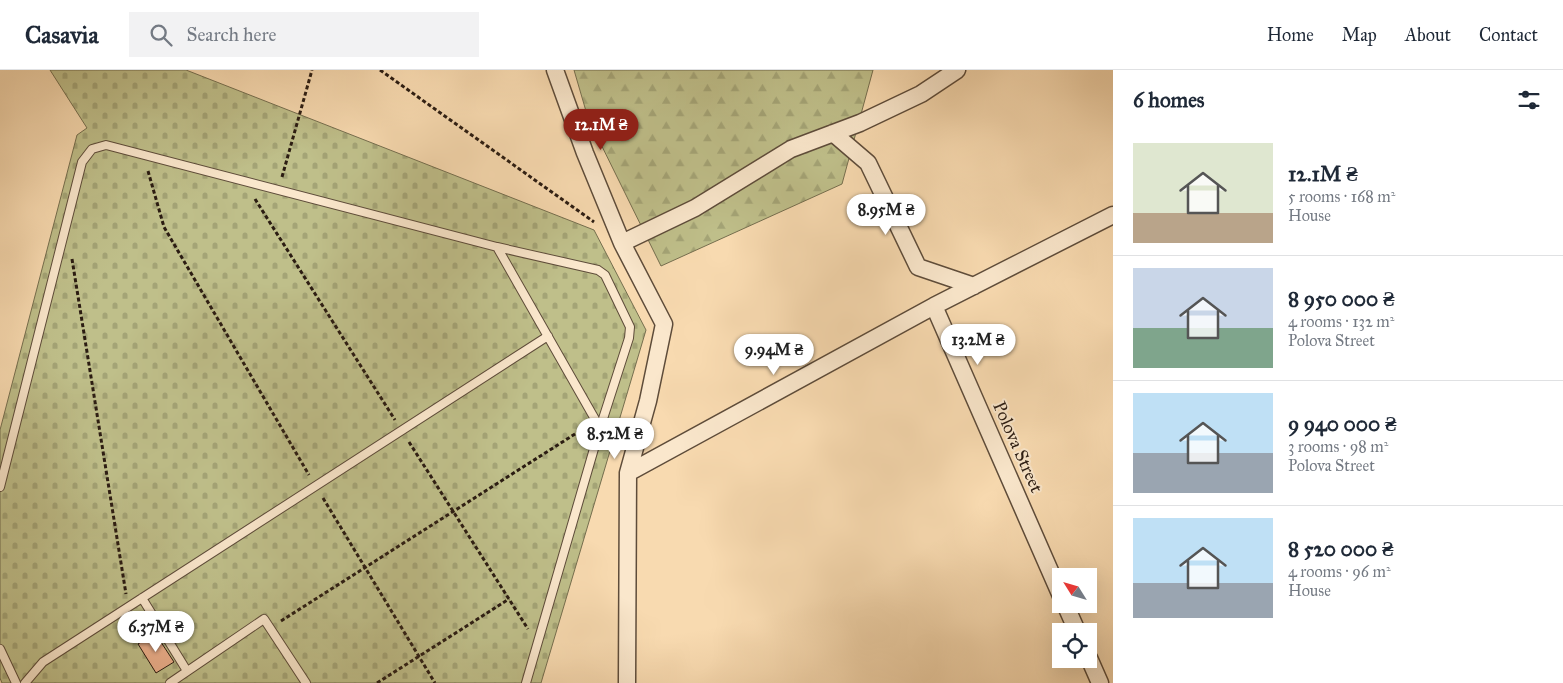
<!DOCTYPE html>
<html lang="en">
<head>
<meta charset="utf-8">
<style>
  body { margin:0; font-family:"IM FELL Great Primer",serif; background:#f2f2f3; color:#1f2937; height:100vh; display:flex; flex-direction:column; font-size:19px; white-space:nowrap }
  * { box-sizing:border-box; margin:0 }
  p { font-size:16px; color:#747a83 }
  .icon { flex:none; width:28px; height:28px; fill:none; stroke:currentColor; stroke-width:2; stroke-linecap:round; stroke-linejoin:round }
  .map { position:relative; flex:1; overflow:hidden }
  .side { display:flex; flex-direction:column; background:#fff; width:450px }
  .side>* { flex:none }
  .needle { width:32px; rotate:307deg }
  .fabs { position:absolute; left:1052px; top:498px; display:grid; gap:10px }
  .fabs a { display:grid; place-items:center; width:45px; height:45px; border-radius:0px; background:#fff; box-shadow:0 5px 20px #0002; font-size:25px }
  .price { position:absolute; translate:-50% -42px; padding:0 11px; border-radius:18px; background:#fff; color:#222; font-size:16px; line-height:32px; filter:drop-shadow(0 1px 2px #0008) }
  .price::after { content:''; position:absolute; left:50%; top:30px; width:15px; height:11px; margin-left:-8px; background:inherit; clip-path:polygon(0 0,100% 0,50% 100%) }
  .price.selected { background:#8f2418; color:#fff }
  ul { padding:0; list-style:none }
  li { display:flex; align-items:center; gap:15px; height:125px; padding:0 20px }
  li+li { border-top:1px solid #e0e1e3 }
  li span { display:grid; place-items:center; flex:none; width:140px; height:100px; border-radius:0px; color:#555 }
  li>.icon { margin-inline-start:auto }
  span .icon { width:60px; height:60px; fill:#fffc; stroke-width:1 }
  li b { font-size:21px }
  h2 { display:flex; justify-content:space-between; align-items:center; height:60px; padding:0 20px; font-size:21px }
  header { display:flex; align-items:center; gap:30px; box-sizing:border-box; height:70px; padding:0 25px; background:#fff; border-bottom:1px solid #e0e1e3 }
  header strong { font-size:24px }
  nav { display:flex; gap:28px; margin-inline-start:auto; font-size:18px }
  .search { width:350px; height:45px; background:#f2f2f3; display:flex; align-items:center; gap:12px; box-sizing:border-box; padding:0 18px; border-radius:0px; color:#747a83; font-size:19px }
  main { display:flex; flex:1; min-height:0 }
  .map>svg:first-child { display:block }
</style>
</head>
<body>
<header>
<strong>Casavia</strong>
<div class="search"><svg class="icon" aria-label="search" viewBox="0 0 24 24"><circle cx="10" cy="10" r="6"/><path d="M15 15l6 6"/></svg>Search here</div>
<nav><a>Home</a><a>Map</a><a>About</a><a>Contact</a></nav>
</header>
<main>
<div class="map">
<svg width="1113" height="613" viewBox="0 0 1113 613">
  <defs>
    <pattern id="forest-firs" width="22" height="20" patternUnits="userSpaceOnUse" patternTransform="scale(1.25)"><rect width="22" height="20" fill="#bfbf8a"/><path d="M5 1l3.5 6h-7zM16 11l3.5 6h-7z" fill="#a4a476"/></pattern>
    <pattern id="cemetery-stones" width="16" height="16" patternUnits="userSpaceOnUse" patternTransform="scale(1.25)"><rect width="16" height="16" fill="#bfbf8a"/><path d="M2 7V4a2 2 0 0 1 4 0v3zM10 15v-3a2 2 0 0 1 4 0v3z" fill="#a4a476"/></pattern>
  </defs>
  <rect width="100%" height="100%" fill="#f8dab0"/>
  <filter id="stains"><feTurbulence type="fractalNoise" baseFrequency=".004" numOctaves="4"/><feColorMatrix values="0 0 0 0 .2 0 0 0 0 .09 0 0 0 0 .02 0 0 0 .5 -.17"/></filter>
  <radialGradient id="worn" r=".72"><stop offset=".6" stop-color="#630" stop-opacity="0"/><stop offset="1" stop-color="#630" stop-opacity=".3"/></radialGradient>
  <path fill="url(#forest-firs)" stroke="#756e4e" d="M 574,0 L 873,0 L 842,114 L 661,196 L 588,48 Z"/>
  <path fill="url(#cemetery-stones)" stroke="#756e4e" d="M 50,0 L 186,0 L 594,160 L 646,260 L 541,613 L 2,613 L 0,608 L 0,360 L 77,65 L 87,58 Z"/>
  <path fill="#edb18e" stroke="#2b1c12" d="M 155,563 L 174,592 L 156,603 L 138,574 Z"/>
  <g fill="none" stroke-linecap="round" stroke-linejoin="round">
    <g stroke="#5e4c3a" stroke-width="10">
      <path id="lane" d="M 497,177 L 598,200 L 605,205 L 630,257 L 629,268 L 600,358
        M 0,417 L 82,92 L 92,79 L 106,75 L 497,177 L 600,358 L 526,613
        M 142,528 L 187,601
        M 0,579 L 16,613
        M 25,613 L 43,592 L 548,266
        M 170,613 L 264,549 L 306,613"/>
    </g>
    <g stroke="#5e4c3a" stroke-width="19">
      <path id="street" d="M 555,0 L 585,83 L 622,173 L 664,254 L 648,331 L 628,403 L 627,613
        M 833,63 L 868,93 L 918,197 L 974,216
        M 622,173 L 695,138 L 791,79 L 860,53 L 921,24 L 957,0
        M 628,403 L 934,236
        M 1061,526 L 934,236 L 1113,145
        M 1065,534 L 1077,561
        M 1089,588 L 1100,613"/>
    </g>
    <path stroke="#2b1c12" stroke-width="3" stroke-dasharray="4 2.5" stroke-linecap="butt" d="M 380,0 L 594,152
      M 148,101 L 164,157 L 309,405
      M 282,107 L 312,0
      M 255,129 L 395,350
      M 72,189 L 126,524
      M 409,372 L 528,559
      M 323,428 L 435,613
      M 281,551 L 586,357
      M 377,613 L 509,529"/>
    <use href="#lane" stroke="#fae7cc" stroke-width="8"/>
    <use href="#street" stroke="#fae7cc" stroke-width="16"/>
  </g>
  <g text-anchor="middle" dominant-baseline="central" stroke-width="4" stroke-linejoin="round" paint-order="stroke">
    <g font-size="18" fill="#2b1c12" stroke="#fae7cc">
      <text transform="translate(1018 377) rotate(66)">Polova Street</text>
    </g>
  </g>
  <rect width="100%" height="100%" filter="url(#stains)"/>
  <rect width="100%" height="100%" fill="url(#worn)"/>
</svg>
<div class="fabs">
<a><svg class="needle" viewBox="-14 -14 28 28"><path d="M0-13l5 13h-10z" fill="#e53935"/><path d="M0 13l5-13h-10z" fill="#747a83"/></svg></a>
<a><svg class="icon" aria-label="locate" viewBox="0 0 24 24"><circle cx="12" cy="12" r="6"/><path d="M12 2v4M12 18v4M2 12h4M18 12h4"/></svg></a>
</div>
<b class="price selected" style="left:601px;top:81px">12.1M ₴</b>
<b class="price" style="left:886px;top:166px">8.95M ₴</b>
<b class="price" style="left:978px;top:296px">13.2M ₴</b>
<b class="price" style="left:774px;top:306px">9.94M ₴</b>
<b class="price" style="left:615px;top:390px">8.52M ₴</b>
<b class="price" style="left:156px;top:583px">6.37M ₴</b>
</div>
<section class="side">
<h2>6 homes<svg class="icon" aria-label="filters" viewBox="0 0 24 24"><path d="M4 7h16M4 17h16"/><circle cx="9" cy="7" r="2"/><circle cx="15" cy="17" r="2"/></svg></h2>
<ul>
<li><span style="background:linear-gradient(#dfe7d0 70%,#b9a48a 0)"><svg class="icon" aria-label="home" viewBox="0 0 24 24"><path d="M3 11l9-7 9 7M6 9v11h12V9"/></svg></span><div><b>12.1M ₴</b><p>5 rooms · 168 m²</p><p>House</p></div></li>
<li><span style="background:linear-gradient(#c9d6e8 60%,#7fa58c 0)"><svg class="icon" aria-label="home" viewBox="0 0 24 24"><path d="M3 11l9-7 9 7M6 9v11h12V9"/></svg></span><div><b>8 950 000 ₴</b><p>4 rooms · 132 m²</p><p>Polova Street</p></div></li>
<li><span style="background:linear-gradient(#bfe0f5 60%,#9aa5b1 0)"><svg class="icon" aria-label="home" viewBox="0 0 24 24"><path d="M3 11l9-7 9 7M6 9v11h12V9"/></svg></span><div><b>9 940 000 ₴</b><p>3 rooms · 98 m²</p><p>Polova Street</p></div></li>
<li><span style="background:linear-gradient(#bfe0f5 65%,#9aa5b1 0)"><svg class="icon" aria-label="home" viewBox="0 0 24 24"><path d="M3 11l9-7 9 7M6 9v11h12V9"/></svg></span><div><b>8 520 000 ₴</b><p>4 rooms · 96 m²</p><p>House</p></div></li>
</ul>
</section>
</main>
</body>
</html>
